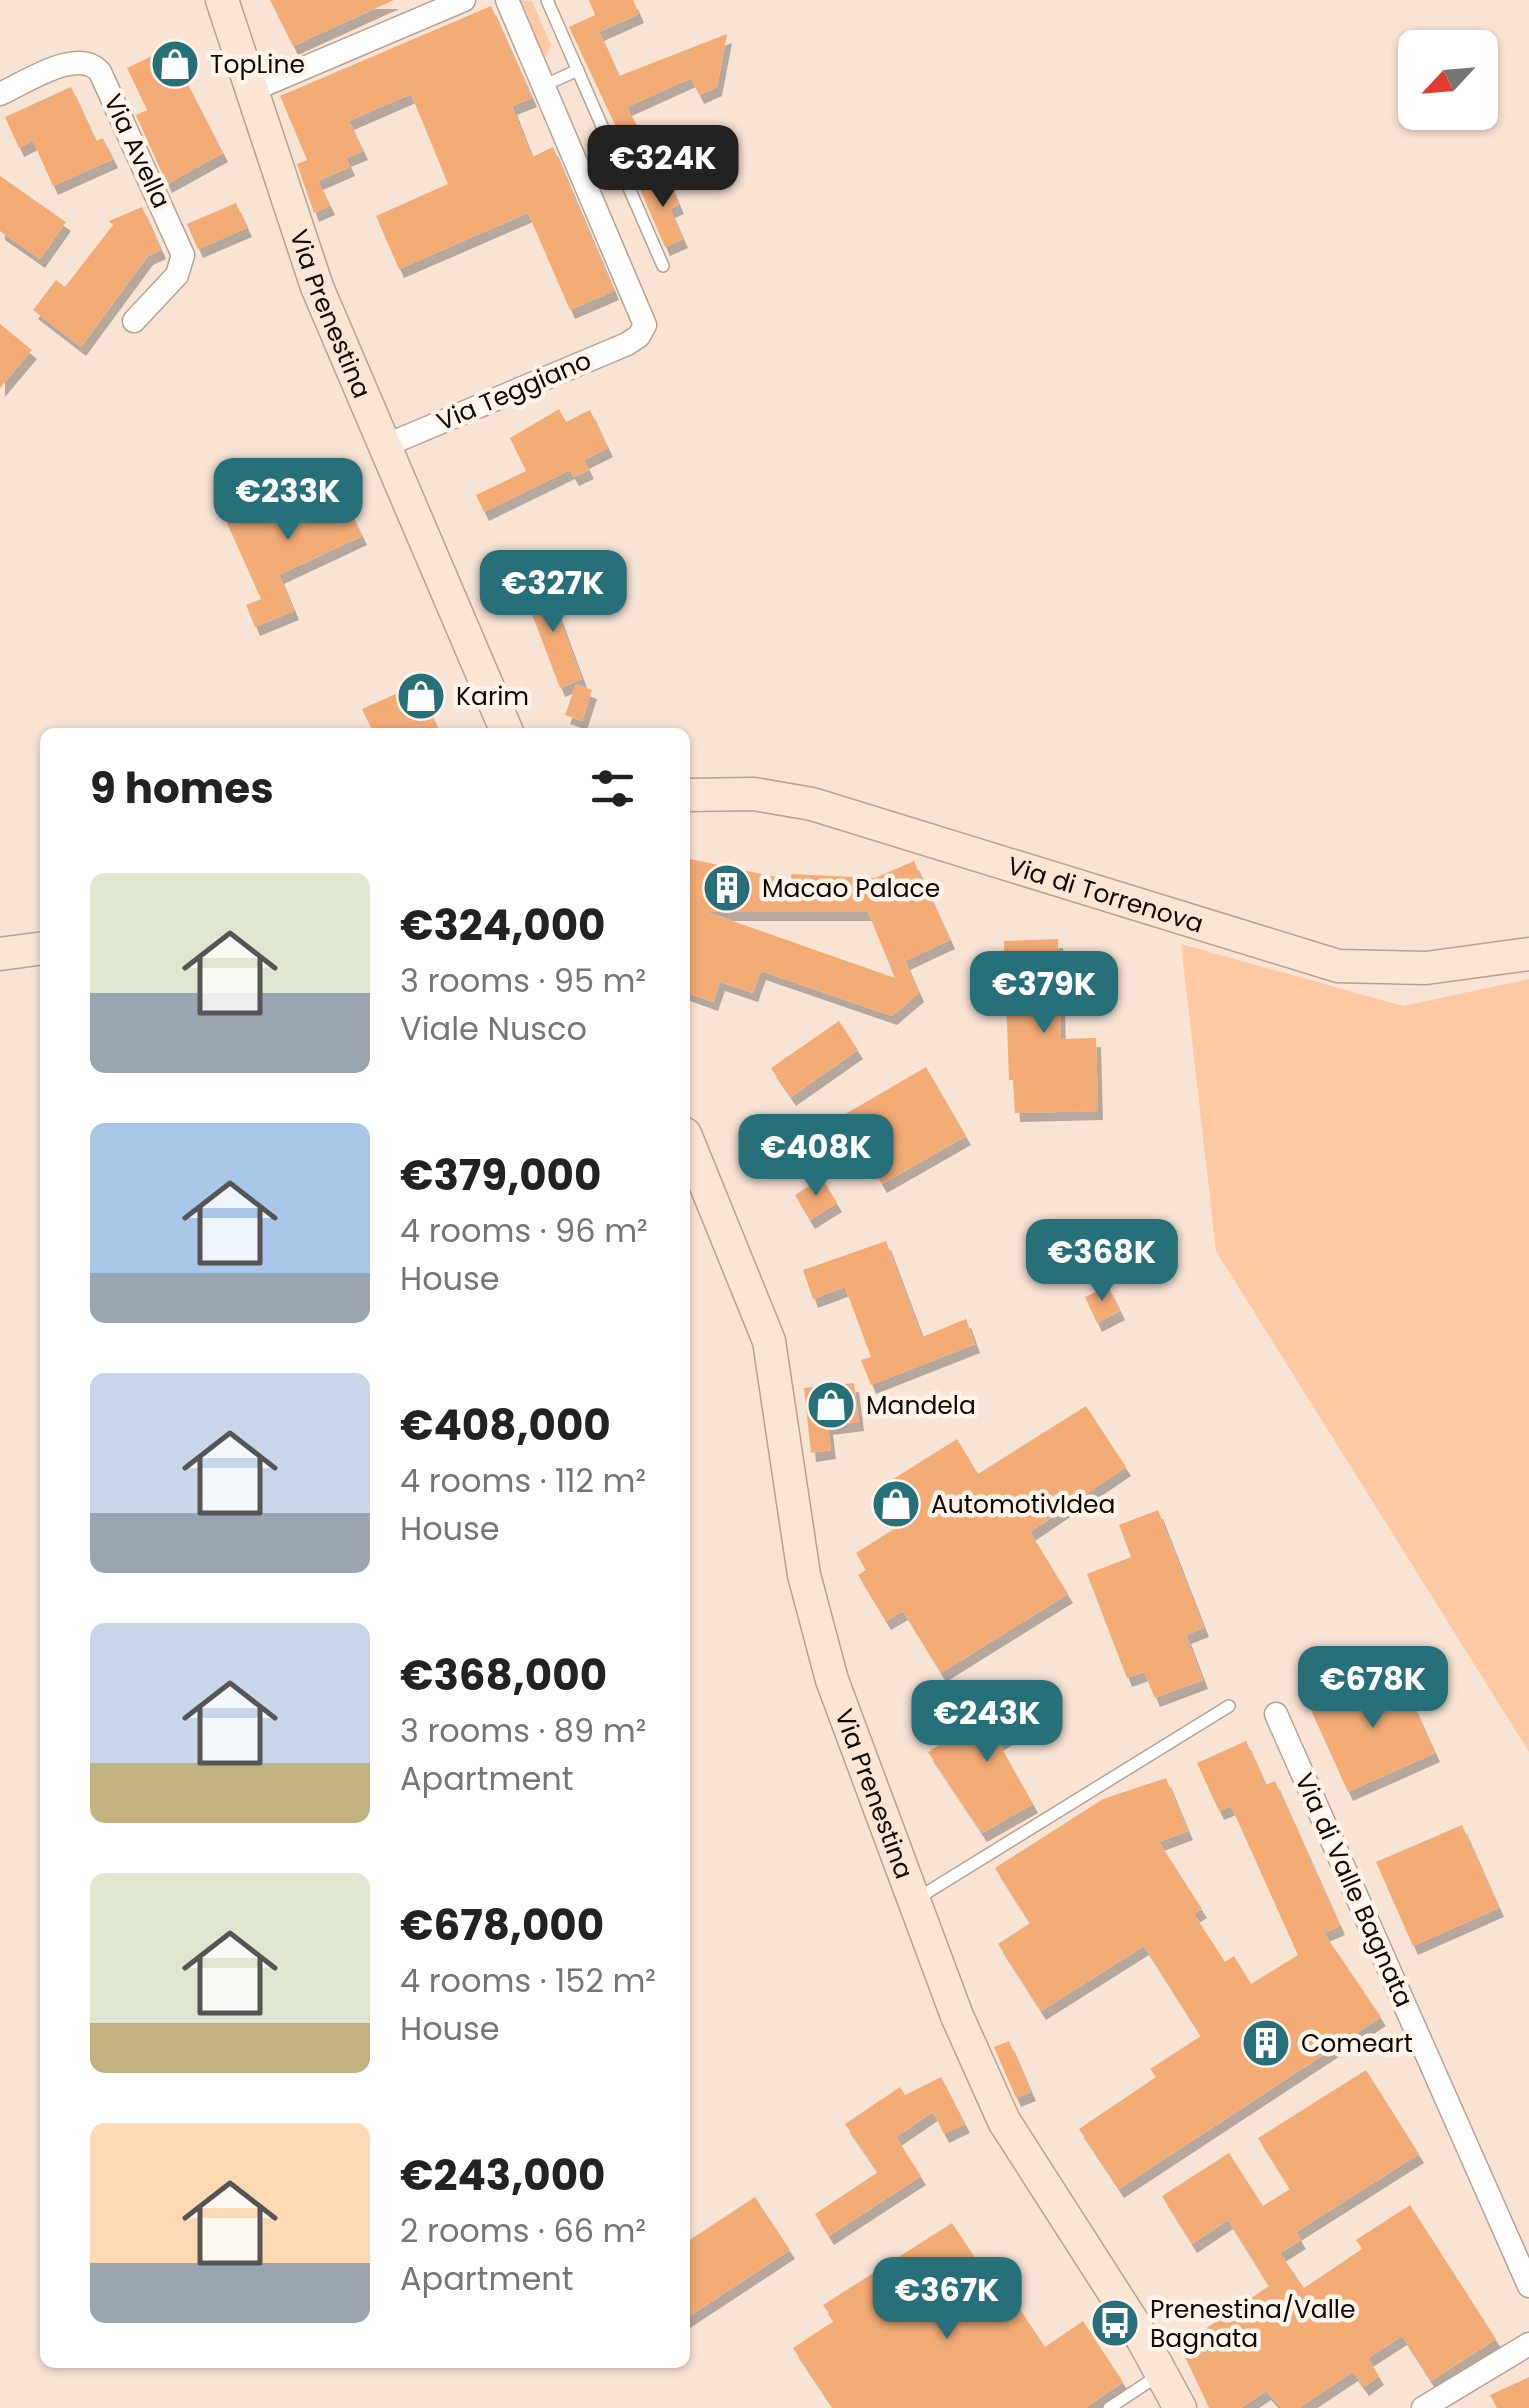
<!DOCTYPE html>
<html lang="en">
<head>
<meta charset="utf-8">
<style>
  body { margin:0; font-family:Poppins,sans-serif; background:#f6f6f6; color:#222; height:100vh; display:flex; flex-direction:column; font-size:38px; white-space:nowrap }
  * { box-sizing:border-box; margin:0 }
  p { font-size:32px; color:#767676 }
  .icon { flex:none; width:55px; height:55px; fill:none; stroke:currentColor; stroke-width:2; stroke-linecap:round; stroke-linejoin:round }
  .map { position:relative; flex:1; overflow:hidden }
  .sheet { position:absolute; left:40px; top:728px; width:650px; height:1640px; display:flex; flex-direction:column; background:#fff; border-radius:15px; box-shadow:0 2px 8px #0004 }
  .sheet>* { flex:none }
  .needle { width:65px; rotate:244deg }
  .fabs { position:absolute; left:1398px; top:30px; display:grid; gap:20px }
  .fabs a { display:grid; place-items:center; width:100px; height:100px; border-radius:15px; background:#fff; box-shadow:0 2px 8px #0004; font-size:50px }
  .price { position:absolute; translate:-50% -85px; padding:0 22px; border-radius:20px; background:#277079; color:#fff; font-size:32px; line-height:65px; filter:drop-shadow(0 2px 5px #0008) }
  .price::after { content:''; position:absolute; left:50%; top:60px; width:30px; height:22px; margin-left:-15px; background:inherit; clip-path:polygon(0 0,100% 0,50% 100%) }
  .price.on { background:#222; color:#fff }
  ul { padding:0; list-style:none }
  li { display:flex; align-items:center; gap:30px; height:250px; padding:0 50px }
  li span { display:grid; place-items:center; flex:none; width:280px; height:200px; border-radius:15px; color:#555 }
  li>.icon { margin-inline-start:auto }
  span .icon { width:120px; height:120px; fill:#fffc; stroke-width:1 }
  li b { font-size:42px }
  h2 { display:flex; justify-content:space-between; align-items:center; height:120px; padding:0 50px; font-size:42px }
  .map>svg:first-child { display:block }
</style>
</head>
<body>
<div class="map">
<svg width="1529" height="2408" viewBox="0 0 1529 2408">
  <defs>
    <filter id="shadow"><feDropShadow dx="5" dy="9" stdDeviation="0" flood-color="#0004"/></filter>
  </defs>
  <rect width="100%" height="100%" fill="#f8e4d5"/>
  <path fill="#ffc9a3" d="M 519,0 L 532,1 L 551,45 L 546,56 L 541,56 Z
    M 1181,944 L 1403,1006 L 1529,979 L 1529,1752 L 1216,1251 Z"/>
  <path fill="#f4ac77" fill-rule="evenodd" filter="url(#shadow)" d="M 270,0 L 394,0 L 293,46 Z
    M 589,0 L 633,0 L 639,14 L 599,32 L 619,76 L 727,34 L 717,87 L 699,95 L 691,78 L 627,107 L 641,138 L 625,146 L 569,27 L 595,15 Z
    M 491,6 L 532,98 L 512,106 L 532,157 L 553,147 L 614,291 L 570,310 L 528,213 L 399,269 L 376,216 L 448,184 L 411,94 L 349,121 L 363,151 L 346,158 L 350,167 L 318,181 L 330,206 L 314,213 L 297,164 L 307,160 L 280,96 Z
    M 169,48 L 223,153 L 167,184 L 136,115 L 147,110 L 127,68 Z
    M 71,87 L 96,141 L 103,138 L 113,159 L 53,186 L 33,141 L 19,148 L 5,117 Z
    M 0,176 L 66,222 L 40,259 L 0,231 Z
    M 667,177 L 679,205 L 670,209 L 683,239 L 665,247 L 640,189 Z
    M 236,203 L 247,228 L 198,249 L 187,224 Z
    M 142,207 L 161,250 L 148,256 L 81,347 L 33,310 L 56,280 L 65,287 L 113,225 L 109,221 Z
    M 0,324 L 32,350 L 0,388 Z
    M 559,409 L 566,422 L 590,410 L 608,448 L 584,460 L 589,470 L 574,477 L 570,470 L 484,512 L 476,495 L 526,471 L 510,438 Z
    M 337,483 L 362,536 L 279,575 L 294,611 L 255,627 L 246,605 L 261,599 L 223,514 L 256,500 L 264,517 Z
    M 546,582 L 582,679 L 560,688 L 523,590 Z
    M 418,684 L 439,732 L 373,732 L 362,709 Z
    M 576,684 L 592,690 L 582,721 L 565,715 Z
    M 685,858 L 791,880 L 791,874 L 875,878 L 914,861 L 950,940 L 905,961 L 919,993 L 892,1016 L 761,971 L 753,993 L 720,982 L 713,1002 L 685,992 ZM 707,912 L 868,912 L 895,978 Z
    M 1058,939 L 1061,1039 L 1096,1038 L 1098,1111 L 1015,1113 L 1013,1080 L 1009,1080 L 1004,941 Z
    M 839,1021 L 858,1050 L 791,1097 L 771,1068 Z
    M 926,1067 L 966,1136 L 882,1184 L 842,1116 Z
    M 822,1178 L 837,1203 L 810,1220 L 795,1195 Z
    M 886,1241 L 922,1337 L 966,1319 L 975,1344 L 871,1385 L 861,1360 L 871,1357 L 845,1287 L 813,1299 L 803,1270 Z
    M 1108,1286 L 1120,1311 L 1097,1323 L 1085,1297 Z
    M 854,1383 L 859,1422 L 828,1426 L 831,1450 L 811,1453 L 804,1388 Z
    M 1086,1406 L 1126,1467 L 1030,1532 L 1068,1594 L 941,1673 L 903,1611 L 886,1621 L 858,1575 L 866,1570 L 856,1553 L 905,1522 L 882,1486 L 957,1439 L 978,1474 Z
    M 1158,1510 L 1204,1628 L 1186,1635 L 1203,1680 L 1155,1698 L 1144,1672 L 1127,1678 L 1087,1574 L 1131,1557 L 1119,1525 Z
    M 1398,1671 L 1435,1753 L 1348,1792 L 1311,1710 Z
    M 1024,1692 L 1040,1716 L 998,1742 L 1033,1804 L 982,1833 L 928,1752 Z
    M 1246,1741 L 1266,1785 L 1275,1781 L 1340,1926 L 1324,1933 L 1381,2017 L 1119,2189 L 1079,2129 L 1156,2077 L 1150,2069 L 1201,2036 L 1144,1946 L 1041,2011 L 998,1944 L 1030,1923 L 995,1868 L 1103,1799 L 1166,1778 L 1188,1831 L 1159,1842 L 1202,1909 L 1194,1914 L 1225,1962 L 1234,1956 L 1251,1984 L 1298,1955 L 1231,1806 L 1219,1811 L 1197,1763 Z
    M 1462,1825 L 1499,1908 L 1413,1946 L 1376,1862 Z
    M 1009,2041 L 1031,2092 L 1016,2098 L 994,2047 Z
    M 1366,2070 L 1419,2154 L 1296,2232 L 1301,2240 L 1280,2253 L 1304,2288 L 1362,2249 L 1356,2240 L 1410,2205 L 1496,2339 L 1431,2381 L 1402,2336 L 1368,2358 L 1379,2376 L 1364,2387 L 1353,2372 L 1299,2408 L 1282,2408 L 1266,2391 L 1241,2408 L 1209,2408 L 1180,2346 L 1269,2286 L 1228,2220 L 1192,2244 L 1162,2196 L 1229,2153 L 1263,2206 L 1290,2189 L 1258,2138 Z
    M 941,2077 L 965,2124 L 944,2134 L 933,2112 L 896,2137 L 921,2176 L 829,2236 L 815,2214 L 878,2172 L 845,2124 L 900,2087 L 905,2095 Z
    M 755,2197 L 790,2250 L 685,2319 L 685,2243 Z
    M 952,2223 L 986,2274 L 993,2269 L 1045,2347 L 1083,2321 L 1123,2382 L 1085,2408 L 833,2408 L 793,2348 L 834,2321 L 823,2305 Z
    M 1529,2377 L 1529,2408 L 1497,2408 L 1490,2395 Z"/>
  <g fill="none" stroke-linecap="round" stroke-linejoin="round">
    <g stroke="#b7a396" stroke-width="14">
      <path id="lane" d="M 547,0 L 663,266
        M 545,85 L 578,70
        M 918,1898 L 1229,1706
        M 1109,2408 L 1159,2375"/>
    </g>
    <g stroke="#b7a396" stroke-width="25">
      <path id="street" d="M 250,91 L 464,0
        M 0,94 C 25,83 78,46 100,72 L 183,255 L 177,275 L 134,321
        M 382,447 L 627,344 L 639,336 L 645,325 L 507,0
        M 1276,1714 L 1529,2286
        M 1423,2408 L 1529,2344"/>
    </g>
    <g stroke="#b7a396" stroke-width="35">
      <g id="secondary">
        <path id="s1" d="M 222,0 L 317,287 L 507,732"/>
        <path id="s2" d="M 685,795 L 754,794 L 812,804 L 1338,966 L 1426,968 L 1529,954"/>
        <path d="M 0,954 L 45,948"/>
        <path id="s3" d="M 685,1134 L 769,1341 L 804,1575 L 832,1680 L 957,2016 L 1004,2121 L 1136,2327 L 1180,2408"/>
      </g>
    </g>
    <use href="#lane" stroke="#fff" stroke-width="11"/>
    <use href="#street" stroke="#fff" stroke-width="22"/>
    <use href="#secondary" stroke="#fbe6d6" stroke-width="32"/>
  </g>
  <defs>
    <g id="shop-disc" transform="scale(2.5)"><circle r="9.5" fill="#277079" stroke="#fff3ea"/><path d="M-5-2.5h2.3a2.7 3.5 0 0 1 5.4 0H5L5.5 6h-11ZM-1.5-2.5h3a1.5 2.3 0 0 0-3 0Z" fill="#fff"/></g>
    <g id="building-disc" transform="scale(2.5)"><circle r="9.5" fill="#277079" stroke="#fff3ea"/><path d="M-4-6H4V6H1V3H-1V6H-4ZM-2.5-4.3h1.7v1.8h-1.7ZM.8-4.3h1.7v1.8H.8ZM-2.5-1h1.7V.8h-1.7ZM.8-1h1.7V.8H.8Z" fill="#fff"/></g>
    <g id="bus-disc" transform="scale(2.5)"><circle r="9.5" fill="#277079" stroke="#fff3ea"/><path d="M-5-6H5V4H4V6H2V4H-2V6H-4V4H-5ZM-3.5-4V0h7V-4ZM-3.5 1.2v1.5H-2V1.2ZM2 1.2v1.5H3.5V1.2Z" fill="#fff"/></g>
  </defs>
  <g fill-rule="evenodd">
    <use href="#shop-disc" x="175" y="64"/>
    <use href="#shop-disc" x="421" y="696"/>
    <use href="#building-disc" x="727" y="888"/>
    <use href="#shop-disc" x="831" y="1405"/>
    <use href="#shop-disc" x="896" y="1504"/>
    <use href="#building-disc" x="1266" y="2043"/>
    <use href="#bus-disc" x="1115" y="2323"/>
  </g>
  <g text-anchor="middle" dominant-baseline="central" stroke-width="9" stroke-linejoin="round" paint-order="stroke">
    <g font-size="25" fill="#100a06" stroke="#fff3ea" text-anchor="start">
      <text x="210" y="64">TopLine</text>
      <text x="456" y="696">Karim</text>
      <text x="762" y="888">Macao Palace</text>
      <text x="866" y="1405">Mandela</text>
      <text x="931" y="1504">AutomotivIdea</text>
      <text x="1301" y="2043">Comeart</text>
      <text x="1150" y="2309">Prenestina/Valle<tspan x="1150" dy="29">Bagnata</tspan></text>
    </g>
    <g font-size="25" fill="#100a06" stroke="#fff3ea">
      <text transform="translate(137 151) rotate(65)">Via Avella</text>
      <text stroke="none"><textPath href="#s1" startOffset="332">Via Prenestina</textPath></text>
      <text transform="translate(514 391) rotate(-23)">Via Teggiano</text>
      <text stroke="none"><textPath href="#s2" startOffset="435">Via di Torrenova</textPath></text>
      <text stroke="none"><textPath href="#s3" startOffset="690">Via Prenestina</textPath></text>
      <text transform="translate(1354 1890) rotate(66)">Via di Valle Bagnata</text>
    </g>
  </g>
</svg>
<div class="fabs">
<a><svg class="needle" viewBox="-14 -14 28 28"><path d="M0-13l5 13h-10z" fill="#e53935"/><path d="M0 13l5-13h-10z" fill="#767676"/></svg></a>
</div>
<b class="price on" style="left:663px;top:210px">€324K</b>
<b class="price" style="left:288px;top:543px">€233K</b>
<b class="price" style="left:553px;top:635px">€327K</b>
<b class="price" style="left:1044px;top:1036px">€379K</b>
<b class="price" style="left:816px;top:1199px">€408K</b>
<b class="price" style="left:1102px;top:1304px">€368K</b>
<b class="price" style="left:1373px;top:1731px">€678K</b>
<b class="price" style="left:987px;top:1765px">€243K</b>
<b class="price" style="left:947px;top:2342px">€367K</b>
<section class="sheet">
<h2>9 homes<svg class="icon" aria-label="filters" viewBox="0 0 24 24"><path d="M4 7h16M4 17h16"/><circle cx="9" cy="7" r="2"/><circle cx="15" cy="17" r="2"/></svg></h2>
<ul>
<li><span style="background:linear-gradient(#dfe7d0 60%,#9aa5b1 0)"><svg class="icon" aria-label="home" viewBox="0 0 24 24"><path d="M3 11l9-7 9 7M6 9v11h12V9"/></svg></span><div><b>€324,000</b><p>3 rooms · 95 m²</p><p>Viale Nusco</p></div></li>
<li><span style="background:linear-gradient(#a9c7e8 75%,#9aa5b1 0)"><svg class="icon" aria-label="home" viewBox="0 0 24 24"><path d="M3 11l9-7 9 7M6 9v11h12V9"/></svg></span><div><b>€379,000</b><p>4 rooms · 96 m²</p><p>House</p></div></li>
<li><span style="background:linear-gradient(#c9d6e8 70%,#9aa5b1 0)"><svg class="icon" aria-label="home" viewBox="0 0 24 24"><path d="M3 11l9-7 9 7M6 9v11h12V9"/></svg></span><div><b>€408,000</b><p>4 rooms · 112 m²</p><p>House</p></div></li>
<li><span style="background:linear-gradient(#c9d6e8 70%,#c2b280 0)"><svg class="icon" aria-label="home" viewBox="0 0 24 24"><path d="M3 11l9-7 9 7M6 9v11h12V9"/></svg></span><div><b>€368,000</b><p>3 rooms · 89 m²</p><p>Apartment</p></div></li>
<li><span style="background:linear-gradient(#dfe7d0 75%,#c2b280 0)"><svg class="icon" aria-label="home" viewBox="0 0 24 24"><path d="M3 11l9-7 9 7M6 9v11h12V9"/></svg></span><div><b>€678,000</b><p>4 rooms · 152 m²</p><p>House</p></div></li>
<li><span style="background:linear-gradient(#ffd9b3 70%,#9aa5b1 0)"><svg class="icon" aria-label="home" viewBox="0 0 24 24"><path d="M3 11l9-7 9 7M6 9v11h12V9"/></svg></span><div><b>€243,000</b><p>2 rooms · 66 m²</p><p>Apartment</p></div></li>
</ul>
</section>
</div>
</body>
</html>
